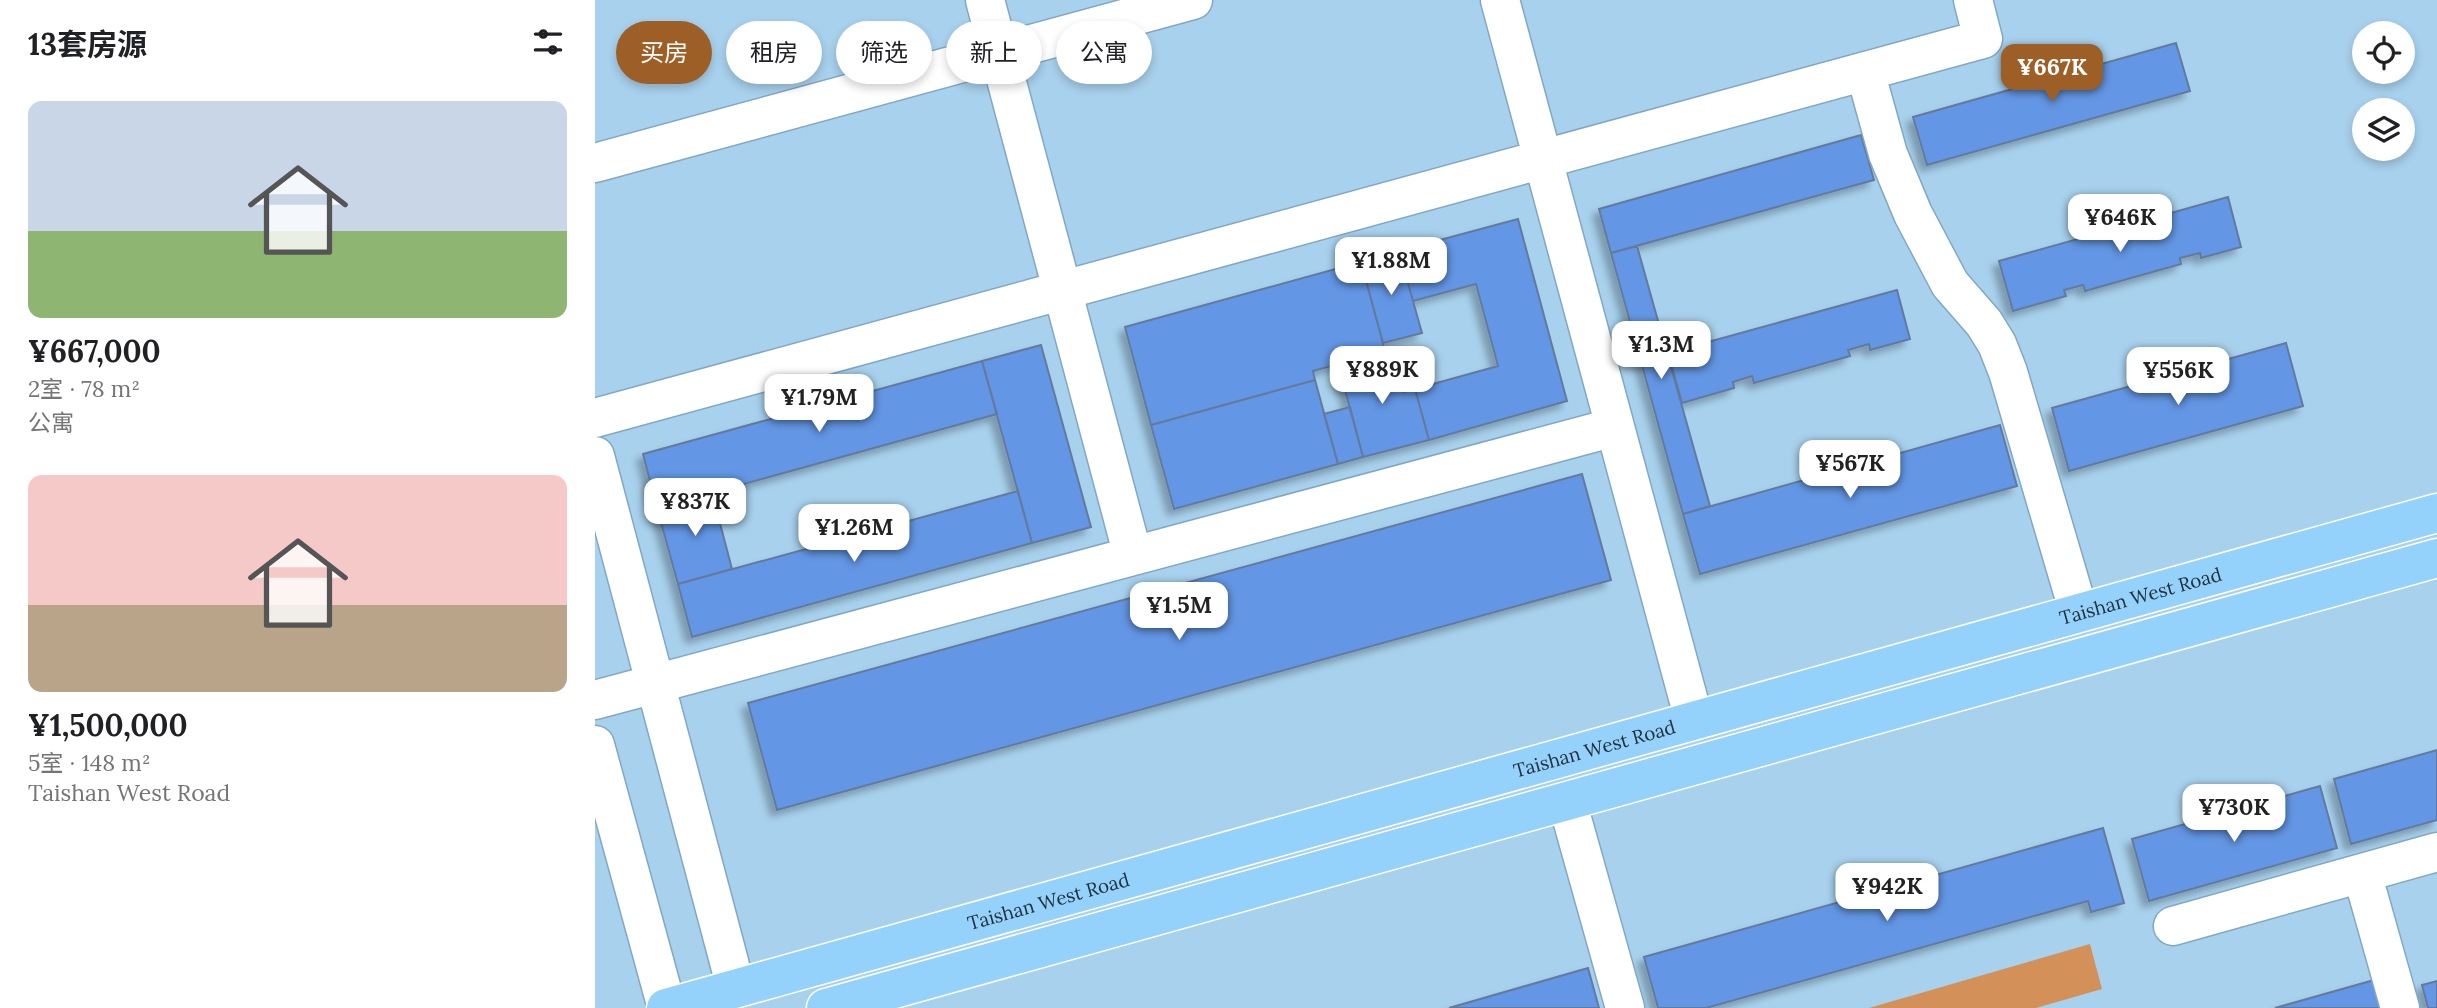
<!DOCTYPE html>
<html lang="zh">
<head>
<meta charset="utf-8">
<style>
  body { margin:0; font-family:Lora,"Noto Sans SC",serif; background:#f6f6f6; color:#202124; height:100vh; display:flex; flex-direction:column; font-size:26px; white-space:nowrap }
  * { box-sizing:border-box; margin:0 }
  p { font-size:23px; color:#757577 }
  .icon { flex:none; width:38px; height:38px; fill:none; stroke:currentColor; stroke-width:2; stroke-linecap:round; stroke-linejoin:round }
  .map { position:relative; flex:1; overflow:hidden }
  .drawer { display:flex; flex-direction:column; background:#fff; width:595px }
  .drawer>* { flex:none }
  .top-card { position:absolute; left:21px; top:21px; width:665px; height:63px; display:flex; gap:14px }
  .tools { position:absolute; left:1757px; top:21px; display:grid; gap:14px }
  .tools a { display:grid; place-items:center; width:63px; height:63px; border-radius:50%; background:#fff; box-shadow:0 4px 10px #0003; font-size:35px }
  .price { position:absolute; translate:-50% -60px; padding:0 16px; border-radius:14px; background:#fff; color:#222; font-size:23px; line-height:46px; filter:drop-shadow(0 2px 4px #0008) }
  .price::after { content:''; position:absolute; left:50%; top:42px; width:21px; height:16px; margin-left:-10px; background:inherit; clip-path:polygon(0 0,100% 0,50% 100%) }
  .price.selected { background:#9d5f26; color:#fff }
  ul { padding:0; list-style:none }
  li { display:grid; align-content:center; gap:14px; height:371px; padding:0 28px }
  li span { display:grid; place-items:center; height:217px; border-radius:14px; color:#555 }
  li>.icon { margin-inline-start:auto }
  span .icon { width:126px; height:126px; fill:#fffc; stroke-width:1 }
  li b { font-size:30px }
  h2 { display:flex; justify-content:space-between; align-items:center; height:84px; padding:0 28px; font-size:30px }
  .tag { padding:0 24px; border-radius:32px; background:#fff; box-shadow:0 4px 10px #0003; font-size:24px; line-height:63px }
  .tag.selected { background:#9d5f26; color:#fff }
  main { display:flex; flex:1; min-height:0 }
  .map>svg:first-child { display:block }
</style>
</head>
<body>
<main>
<section class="drawer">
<h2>13套房源<svg class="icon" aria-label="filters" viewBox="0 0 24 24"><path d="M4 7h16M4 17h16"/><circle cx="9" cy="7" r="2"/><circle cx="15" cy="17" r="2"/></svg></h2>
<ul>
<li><span style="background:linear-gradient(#c9d6e8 60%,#8fb573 0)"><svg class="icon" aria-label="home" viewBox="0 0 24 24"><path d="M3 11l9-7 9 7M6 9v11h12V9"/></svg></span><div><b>¥667,000</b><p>2室 · 78 m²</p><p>公寓</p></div></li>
<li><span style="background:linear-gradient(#f6c9c9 60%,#b9a48a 0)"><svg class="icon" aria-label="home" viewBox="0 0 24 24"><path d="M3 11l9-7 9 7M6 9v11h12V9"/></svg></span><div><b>¥1,500,000</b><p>5室 · 148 m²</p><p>Taishan West Road</p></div></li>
</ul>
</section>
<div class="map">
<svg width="1842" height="1008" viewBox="0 0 1842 1008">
  <defs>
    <filter id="shadow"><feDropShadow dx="-6" dy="6" stdDeviation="3.5" flood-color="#0004"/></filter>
  </defs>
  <rect width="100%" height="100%" fill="#a8d1ed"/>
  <path fill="#d49059" d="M 1495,944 L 1507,989 L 1441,1008 L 1274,1008 Z"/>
  <path fill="#6496e4" stroke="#647a9c" stroke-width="2" filter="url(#shadow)" d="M 1581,43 L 1595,91 L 1332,165 L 1318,117 Z
    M 1266,135 L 1279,180 L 1016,253 L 1004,209 Z
    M 1633,197 L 1646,247 L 1606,258 L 1605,253 L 1585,258 L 1586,264 L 1490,291 L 1488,285 L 1469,290 L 1471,296 L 1418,311 L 1404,261 Z
    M 923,219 L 972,401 L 834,440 L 820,389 L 903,366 L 881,284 L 818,301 L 804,251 Z
    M 1042,246 L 1115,506 L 1088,514 L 1016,253 Z
    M 804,251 L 827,333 L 788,343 L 766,262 Z
    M 766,262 L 790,351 L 718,371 L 720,380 L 556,425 L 530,327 Z
    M 1302,290 L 1315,339 L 1275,350 L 1274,344 L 1253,350 L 1255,356 L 1159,383 L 1157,376 L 1138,382 L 1139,388 L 1087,403 L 1073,353 Z
    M 1691,343 L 1708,406 L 1474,471 L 1457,408 Z
    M 446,345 L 496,527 L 437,543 L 387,361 Z
    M 798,353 L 808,392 L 820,389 L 834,440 L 768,457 L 744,368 Z
    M 387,361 L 402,414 L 62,508 L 48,454 Z
    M 720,380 L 743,464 L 579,509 L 556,425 Z
    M 755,407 L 768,457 L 743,464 L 729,414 Z
    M 1405,425 L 1422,486 L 1105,574 L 1088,514 Z
    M 987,474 L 1016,580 L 182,810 L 153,703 Z
    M 423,491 L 437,543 L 97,637 L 83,584 Z
    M 117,493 L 137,569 L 83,584 L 62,508 Z
    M 1842,750 L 1842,820 L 1756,844 L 1739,779 Z
    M 1725,786 L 1742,848 L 1554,901 L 1537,839 Z
    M 1508,828 L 1529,903 L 1496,912 L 1493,901 L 1111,1008 L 1063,1008 L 1049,957 Z
    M 993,968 L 1004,1008 L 854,1008 Z
    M 1779,980 L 1787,1008 L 1680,1008 Z
    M 1842,981 L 1842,1008 L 1833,1008 L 1827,985 Z"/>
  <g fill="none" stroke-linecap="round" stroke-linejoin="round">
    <g stroke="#81a8c3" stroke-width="41">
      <path id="minor" d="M 390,0 L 538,556
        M 905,0 L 1099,720
        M 1270,71 L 1293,154 L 1318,214 L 1355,284 L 1389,323 L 1402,344 L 1413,372 L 1484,613
        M 0,163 L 598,0
        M 0,418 L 1388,39 L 1378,0
        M 0,456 L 141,988
        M 0,700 L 1020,427
        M 0,745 L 72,1008
        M 972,801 L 1030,1008
        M 1767,873 L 1805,1008
        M 1578,926 L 1842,852"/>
    </g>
    <g stroke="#fff" stroke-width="41">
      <g id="highway">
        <path id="s1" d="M 71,1008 L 1842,513"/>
        <path d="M 231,1008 L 1842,558"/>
      </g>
    </g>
    <use href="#minor" stroke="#fff" stroke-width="38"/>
    <use href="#highway" stroke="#94d1fb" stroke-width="38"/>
  </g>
  <g text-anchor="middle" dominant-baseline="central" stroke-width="5" stroke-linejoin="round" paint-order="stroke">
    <g font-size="19" fill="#22323d" stroke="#b5defb">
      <text stroke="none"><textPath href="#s1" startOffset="1531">Taishan West Road</textPath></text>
      <text stroke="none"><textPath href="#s1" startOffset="964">Taishan West Road</textPath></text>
      <text stroke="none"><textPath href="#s1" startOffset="397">Taishan West Road</textPath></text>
    </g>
  </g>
</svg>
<div class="tools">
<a><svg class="icon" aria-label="locate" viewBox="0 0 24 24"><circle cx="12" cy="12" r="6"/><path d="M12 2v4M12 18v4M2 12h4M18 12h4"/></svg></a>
<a><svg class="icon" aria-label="layers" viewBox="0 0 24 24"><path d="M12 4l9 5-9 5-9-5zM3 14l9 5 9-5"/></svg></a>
</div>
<b class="price selected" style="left:1457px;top:104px">¥667K</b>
<b class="price" style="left:1525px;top:254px">¥646K</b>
<b class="price" style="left:796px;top:297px">¥1.88M</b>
<b class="price" style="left:1066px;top:381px">¥1.3M</b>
<b class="price" style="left:787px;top:406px">¥889K</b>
<b class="price" style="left:1583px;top:407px">¥556K</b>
<b class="price" style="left:224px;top:434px">¥1.79M</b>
<b class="price" style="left:1255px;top:500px">¥567K</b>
<b class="price" style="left:100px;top:538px">¥837K</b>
<b class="price" style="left:259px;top:564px">¥1.26M</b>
<b class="price" style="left:584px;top:642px">¥1.5M</b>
<b class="price" style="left:1639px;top:844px">¥730K</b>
<b class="price" style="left:1292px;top:923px">¥942K</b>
<div class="top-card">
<a class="tag selected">买房</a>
<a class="tag">租房</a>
<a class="tag">筛选</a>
<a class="tag">新上</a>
<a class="tag">公寓</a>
</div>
</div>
</main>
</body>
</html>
